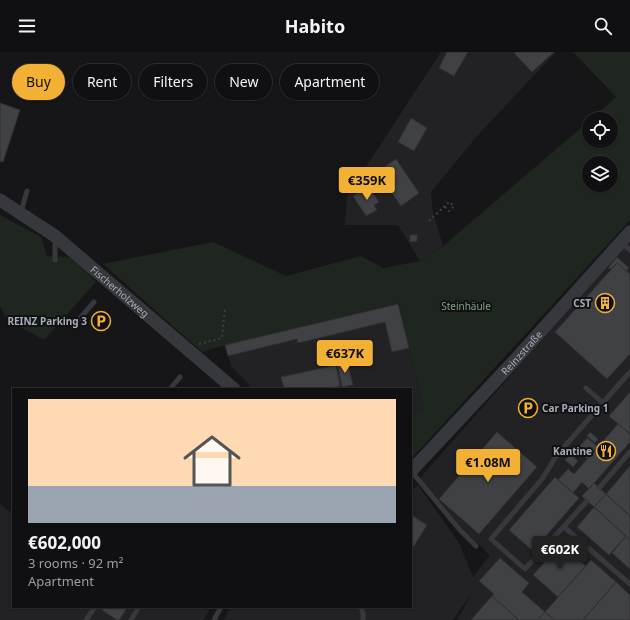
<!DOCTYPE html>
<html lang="en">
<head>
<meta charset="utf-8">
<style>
  body { margin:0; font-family:"Noto Sans",sans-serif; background:#1e1e20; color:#f1f3f6; height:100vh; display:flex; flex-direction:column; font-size:15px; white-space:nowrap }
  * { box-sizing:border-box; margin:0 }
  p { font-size:13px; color:#9c9d9f }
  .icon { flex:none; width:22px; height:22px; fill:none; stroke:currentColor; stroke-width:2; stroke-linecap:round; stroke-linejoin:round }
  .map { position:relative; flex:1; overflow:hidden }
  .sheet { position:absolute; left:12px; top:336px; width:400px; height:220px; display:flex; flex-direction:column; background:#101012; border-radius:0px; box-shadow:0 1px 3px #0004,0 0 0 1px #303032 }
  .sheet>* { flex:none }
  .top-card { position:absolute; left:12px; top:12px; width:400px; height:36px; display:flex; gap:8px }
  .controls { position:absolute; left:582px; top:60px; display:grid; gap:8px }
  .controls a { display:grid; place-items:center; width:36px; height:36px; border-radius:50%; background:#101012; box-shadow:0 1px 3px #0004,0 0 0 1px #303032; font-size:20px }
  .price { position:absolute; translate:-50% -34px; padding:0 9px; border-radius:4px; background:#f2b134; color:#111; font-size:13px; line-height:26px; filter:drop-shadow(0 1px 2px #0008) }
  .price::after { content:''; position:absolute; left:50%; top:24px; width:12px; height:9px; margin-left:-6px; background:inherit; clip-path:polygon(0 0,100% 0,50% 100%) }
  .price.on { background:#222; color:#fff }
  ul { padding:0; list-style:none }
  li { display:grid; align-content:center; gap:8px; height:212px; padding:0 16px }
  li+li { border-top:1px solid #303032 }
  li span { display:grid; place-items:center; height:124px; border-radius:0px; color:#555 }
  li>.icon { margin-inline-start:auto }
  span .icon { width:72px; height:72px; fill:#fffc; stroke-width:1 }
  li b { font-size:17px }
  .chip { padding:0 14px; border-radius:18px; background:#101012; box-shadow:0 1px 3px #0004,0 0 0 1px #303032; font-size:14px; line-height:36px }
  .chip.on { background:#f2b134; color:#111 }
  header { display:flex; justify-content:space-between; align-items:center; height:52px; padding:0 16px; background:#101012; font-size:18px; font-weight:700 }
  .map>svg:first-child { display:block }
</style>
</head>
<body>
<header><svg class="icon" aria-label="menu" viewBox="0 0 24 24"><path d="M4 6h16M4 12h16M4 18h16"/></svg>Habito<svg class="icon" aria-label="search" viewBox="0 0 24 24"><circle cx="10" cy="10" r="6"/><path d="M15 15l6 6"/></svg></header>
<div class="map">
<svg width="630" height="568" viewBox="0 0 630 568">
  <rect width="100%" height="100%" fill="#161618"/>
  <path fill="#222225" d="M 441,0 L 556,0 L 478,83 L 431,140 L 433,161 L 443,194 L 420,209 L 398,173 L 345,173 L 347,144 Z
    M 630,189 L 630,568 L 457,568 L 473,539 L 453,568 L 223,568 L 231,555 L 411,555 L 411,439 L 418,433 L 459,491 L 473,525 L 490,503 L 461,476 L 419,427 Z
    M 399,251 L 423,357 L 411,360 L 411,337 L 253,337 L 231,314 L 228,304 L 225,293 Z
    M 0,452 L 13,462 L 13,555 L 211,555 L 203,568 L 0,568 Z"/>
  <path fill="#1e261f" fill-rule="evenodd" d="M 573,0 L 630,0 L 630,168 L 411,407 L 411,360 L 423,357 L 399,251 L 225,293 L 202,300 L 103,212 L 213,190 L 286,224 L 361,204 L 383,216 L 420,209 L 443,194 L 589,69 L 589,89 L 611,89 L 611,67 L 591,67 L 616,45 ZM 589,111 L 611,111 L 611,133 L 589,133 Z
    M 0,163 L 41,185 L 47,204 L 71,205 L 96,230 L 44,288 L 7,268 L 0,254 Z"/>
  <path fill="#404145" stroke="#303034" d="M 447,0 L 468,0 L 454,24 L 439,16 Z
    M 516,0 L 554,0 L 532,20 L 514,1 Z
    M 0,51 L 20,58 L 3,110 L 0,109 Z
    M 411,66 L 427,76 L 414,99 L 398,90 Z
    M 396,107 L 419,141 L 401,154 L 377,120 Z
    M 368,134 L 379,150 L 374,153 L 377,158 L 366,164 L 353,144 Z
    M 410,183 L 417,183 L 417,189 L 410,190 Z
    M 617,205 L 629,216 L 626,219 L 617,211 L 611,217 L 608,216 Z
    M 617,211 L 630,222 L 630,302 L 607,327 L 555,280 Z
    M 398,252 L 409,296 L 392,300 L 385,270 L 298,291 L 297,287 L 228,304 L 225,293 Z
    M 347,308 L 353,333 L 342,335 L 337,310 Z
    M 336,313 L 340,334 L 328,337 L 284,337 L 281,325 Z
    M 630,340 L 630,382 L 609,364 Z
    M 618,372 L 630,382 L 630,390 L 589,437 L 582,430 L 573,441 L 558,428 L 568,417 L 574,422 Z
    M 497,380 L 537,415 L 479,482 L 439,447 Z
    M 590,380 L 598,387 L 595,391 L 587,384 Z
    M 587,386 L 598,395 L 588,407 L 577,397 Z
    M 570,402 L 578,409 L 573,415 L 565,408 Z
    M 630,414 L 630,464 L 606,442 Z
    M 555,425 L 579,446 L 533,499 L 509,478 Z
    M 594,431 L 606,442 L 594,455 L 582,444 Z
    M 606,442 L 630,464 L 630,488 L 594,455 Z
    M 594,455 L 626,484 L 609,503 L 577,475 Z
    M 413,464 L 427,473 L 414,494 L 411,492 L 411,466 Z
    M 567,484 L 576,492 L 569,499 L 561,492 Z
    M 626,484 L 630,488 L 630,517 L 612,501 Z
    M 561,492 L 586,514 L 558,545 L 533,523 Z
    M 500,506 L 529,531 L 522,540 L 545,560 L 537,568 L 519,568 L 492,544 L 494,542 L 479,529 Z
    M 591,508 L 616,530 L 583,568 L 554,568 L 545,560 Z
    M 616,530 L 630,543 L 630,568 L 583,568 Z
    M 492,544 L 519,568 L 471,568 Z
    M 104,555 L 128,555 L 119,568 L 117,568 L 102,558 Z
    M 545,560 L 554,568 L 537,568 Z"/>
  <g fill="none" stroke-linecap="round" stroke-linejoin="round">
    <path stroke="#3d3f44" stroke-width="2" stroke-dasharray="2 3" stroke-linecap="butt" d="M 429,169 L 449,150 L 454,154 L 449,159 L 445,155
      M 199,292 L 222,286 L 225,256"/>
    <path stroke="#37383d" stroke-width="5" d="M 21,160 L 27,139
      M 622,191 L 630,198
      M 55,208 L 55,187
      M 76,271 L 94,250
      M 586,336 L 603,351
      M 170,337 L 180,325
      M 412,420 L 459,477 L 476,494
      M 599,436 L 630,400
      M 587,449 L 525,517 L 491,487 L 542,427 L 557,403 L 630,320
      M 564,475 L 630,532
      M 361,555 L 363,561 L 363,568
      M 86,568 L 95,555
      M 131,568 L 139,555
      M 214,568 L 221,555"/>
    <g stroke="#37383d" stroke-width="13">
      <path id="s1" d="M 0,148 L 55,184 L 234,337"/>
      <path id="s2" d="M 411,419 L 515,308 L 630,180"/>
    </g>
  </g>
  <defs>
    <g id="building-ring" transform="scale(1)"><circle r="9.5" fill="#111113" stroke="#f2b134" stroke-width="1.5"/><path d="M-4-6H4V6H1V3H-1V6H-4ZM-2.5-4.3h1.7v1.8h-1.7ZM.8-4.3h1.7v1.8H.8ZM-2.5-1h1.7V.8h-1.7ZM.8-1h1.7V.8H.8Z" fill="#f2b134"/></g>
    <g id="parking-ring" transform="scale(1)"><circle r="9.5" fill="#111113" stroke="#f2b134" stroke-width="1.5"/><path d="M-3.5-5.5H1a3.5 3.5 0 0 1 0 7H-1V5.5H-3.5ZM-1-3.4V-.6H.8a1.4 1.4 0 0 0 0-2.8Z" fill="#f2b134"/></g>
    <g id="restaurant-ring" transform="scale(1)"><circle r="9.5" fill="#111113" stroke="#f2b134" stroke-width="1.5"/><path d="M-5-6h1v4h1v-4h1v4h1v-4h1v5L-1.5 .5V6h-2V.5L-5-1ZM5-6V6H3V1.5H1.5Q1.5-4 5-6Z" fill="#f2b134"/></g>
  </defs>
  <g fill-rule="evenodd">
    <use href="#building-ring" x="605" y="251"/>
    <use href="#parking-ring" x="101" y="269"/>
    <use href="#parking-ring" x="528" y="356"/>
    <use href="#restaurant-ring" x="606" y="399"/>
  </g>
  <g text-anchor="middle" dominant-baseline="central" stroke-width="4" stroke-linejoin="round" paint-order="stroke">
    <g font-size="10" fill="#a8adb8" stroke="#111113">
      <text stroke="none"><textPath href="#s1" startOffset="151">Fischerholzweg</textPath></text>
      <text stroke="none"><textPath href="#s2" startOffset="162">Reinzstraße</textPath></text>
    </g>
    <g font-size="10" font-weight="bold" fill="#a8adb8" stroke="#111113" text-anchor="end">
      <text x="591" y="251">CST</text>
      <text x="87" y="269">REINZ Parking 3</text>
      <text x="542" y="356" text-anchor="start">Car Parking 1</text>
      <text x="592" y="399">Kantine</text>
    </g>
    <g font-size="10" fill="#7fa381" stroke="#111113">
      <text x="466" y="254">Steinhäule</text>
    </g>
  </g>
</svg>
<div class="controls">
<a><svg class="icon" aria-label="locate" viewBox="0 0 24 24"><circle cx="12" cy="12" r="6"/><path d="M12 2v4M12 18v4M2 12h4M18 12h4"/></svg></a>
<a><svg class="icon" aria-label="layers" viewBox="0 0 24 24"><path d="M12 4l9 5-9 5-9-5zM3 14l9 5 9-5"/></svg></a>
</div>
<b class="price" style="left:367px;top:149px">€359K</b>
<b class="price" style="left:345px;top:322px">€637K</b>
<b class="price" style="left:488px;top:431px">€1.08M</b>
<b class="price on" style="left:560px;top:518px">€602K</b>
<div class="top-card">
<a class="chip on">Buy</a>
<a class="chip">Rent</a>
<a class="chip">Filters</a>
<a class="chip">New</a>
<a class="chip">Apartment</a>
</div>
<section class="sheet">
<ul>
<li><span style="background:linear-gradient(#ffd9b3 70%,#9aa5b1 0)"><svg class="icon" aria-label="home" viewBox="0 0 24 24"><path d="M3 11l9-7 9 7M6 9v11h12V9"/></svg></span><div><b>€602,000</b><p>3 rooms · 92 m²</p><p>Apartment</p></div></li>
</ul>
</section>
</div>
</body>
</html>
